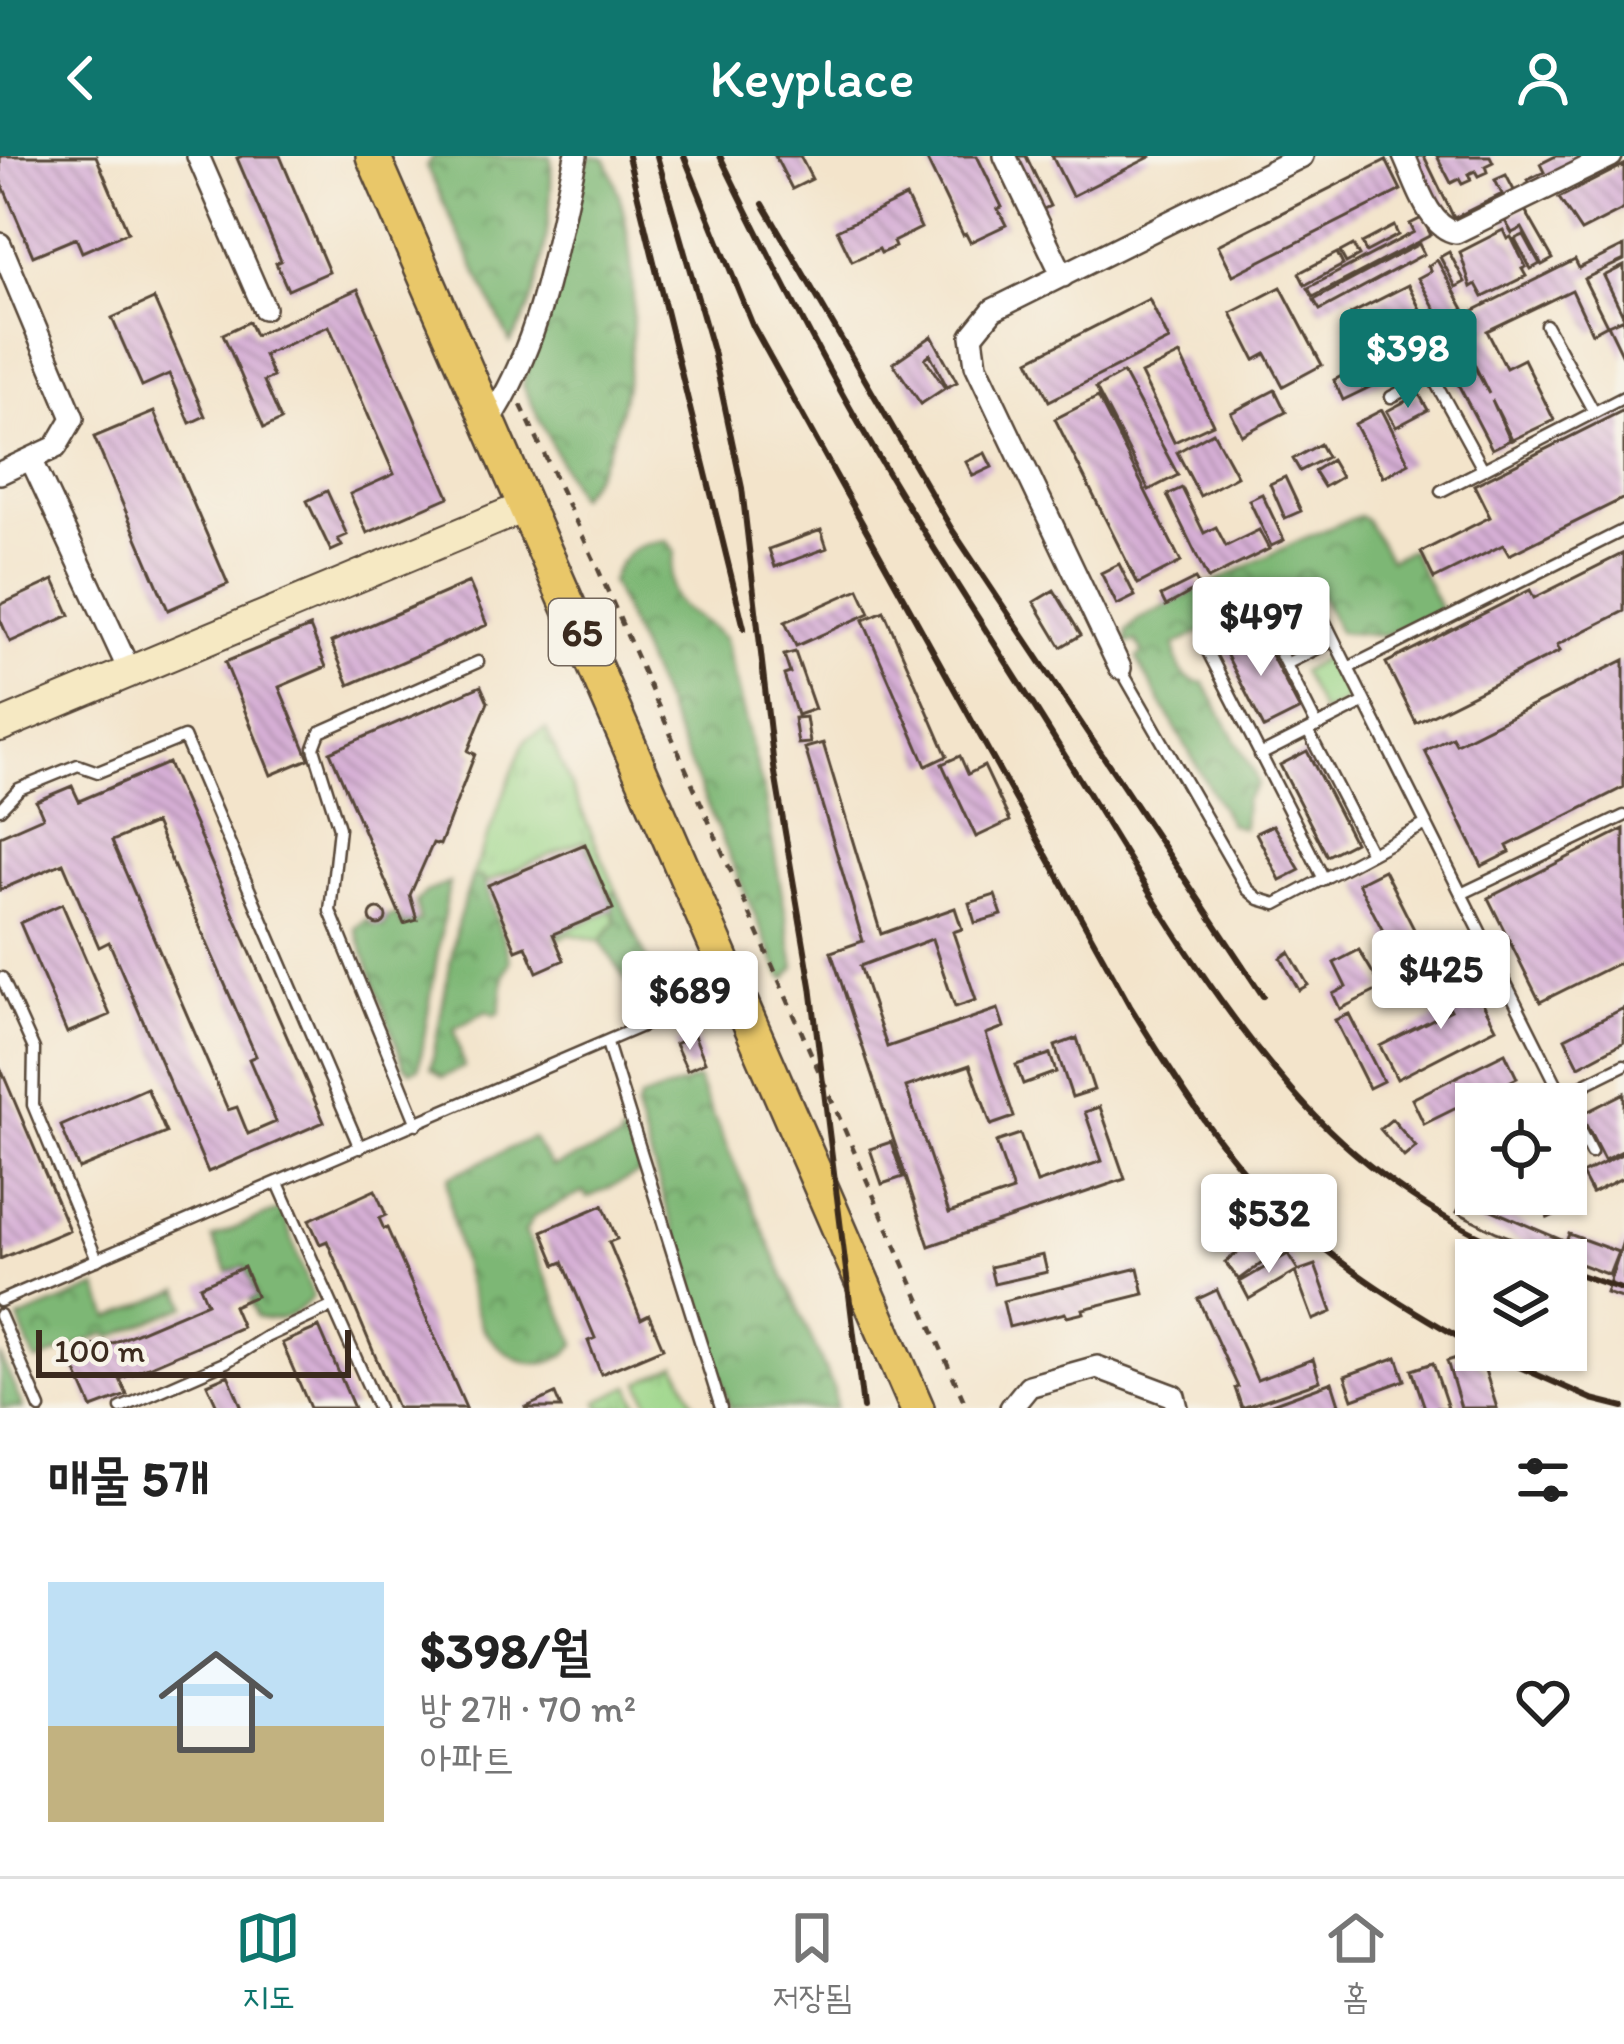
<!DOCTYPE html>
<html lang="ko">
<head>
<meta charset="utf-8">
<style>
  body { margin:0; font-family:Itim,"Poor Story",sans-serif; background:#f6f6f6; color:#222; height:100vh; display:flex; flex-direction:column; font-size:45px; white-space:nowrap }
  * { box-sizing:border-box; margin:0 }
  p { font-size:39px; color:#767676 }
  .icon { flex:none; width:66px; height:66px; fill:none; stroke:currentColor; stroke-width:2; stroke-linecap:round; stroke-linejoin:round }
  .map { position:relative; height:1252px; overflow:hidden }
  .side { display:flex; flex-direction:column; background:#fff; flex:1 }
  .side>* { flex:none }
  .buttons { position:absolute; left:1455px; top:927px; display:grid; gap:24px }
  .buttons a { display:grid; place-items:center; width:132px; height:132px; border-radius:0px; background:#fff; box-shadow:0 3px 9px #0004; font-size:60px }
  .scale { position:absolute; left:36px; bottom:30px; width:315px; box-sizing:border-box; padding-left:12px; border:6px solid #3b2a1e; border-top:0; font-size:33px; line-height:42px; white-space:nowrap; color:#3b2a1e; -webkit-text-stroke:9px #f7f3e8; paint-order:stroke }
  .price { position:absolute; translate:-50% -102px; padding:0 27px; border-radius:12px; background:#fff; color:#222; font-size:39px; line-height:78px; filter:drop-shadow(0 3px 6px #0008) }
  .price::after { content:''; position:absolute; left:50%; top:72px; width:36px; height:27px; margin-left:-18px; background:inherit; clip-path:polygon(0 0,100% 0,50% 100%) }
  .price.selected { background:#0f766e; color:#fff }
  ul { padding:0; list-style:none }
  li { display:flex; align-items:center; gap:36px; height:300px; padding:0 48px }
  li+li { border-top:3px solid #e0e0e0 }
  li span { display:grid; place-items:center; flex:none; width:336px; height:240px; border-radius:0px; color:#555 }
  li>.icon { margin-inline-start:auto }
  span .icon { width:144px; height:144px; fill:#fffc; stroke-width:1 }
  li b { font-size:51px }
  h2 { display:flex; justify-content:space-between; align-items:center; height:144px; padding:0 48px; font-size:51px }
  header { display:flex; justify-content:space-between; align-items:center; height:156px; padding:0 48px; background:#0f766e; color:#fff; font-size:54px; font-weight:600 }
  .menu { display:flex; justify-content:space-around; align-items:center; height:168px; border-top:3px solid #e0e0e0; background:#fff; font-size:33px; color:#767676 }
  .menu a { display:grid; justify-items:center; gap:6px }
  .menu .selected { color:#0f766e }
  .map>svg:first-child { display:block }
</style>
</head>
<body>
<header><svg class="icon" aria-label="back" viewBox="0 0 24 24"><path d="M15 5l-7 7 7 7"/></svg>Keyplace<svg class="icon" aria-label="person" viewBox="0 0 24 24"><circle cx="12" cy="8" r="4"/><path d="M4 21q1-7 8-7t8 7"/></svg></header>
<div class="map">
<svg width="1624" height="1252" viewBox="0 0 1624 1252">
  <defs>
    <pattern id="grass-tufts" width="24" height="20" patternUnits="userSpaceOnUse" patternTransform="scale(3)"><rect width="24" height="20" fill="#9cd689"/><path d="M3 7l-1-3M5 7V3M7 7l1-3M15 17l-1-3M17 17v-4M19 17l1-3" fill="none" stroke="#87b876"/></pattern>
    <pattern id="forest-crowns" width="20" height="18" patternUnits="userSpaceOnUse" patternTransform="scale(3)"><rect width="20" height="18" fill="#7db775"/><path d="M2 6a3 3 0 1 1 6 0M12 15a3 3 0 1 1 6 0" fill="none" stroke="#68955f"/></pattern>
    <pattern id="building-back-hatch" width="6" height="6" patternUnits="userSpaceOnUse" patternTransform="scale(3)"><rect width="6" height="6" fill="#d6afd5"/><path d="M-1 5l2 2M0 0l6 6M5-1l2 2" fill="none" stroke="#af8fac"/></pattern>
  </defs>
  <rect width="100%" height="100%" fill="#f7f3e8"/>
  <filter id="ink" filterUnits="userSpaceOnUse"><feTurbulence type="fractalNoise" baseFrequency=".00833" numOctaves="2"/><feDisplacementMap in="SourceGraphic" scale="24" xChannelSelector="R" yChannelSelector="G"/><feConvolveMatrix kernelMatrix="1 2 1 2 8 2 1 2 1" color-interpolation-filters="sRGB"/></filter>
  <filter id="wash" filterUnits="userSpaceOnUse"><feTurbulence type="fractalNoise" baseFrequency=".004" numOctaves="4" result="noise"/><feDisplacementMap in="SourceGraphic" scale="48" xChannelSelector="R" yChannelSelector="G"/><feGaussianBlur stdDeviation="2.7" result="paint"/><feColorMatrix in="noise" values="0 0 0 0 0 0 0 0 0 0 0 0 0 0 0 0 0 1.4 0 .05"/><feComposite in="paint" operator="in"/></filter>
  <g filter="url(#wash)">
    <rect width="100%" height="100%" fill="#f3e4cb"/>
    <path fill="url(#grass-tufts)" stroke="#6c8054" stroke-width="3" d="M 1299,444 L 1319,481 L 1291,496 L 1271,458 Z
      M 1329,500 L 1350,543 L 1322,557 L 1301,515 Z
      M 546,573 L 617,736 L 609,739 L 585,684 L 485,727 L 482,721 L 472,721 L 522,591 L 527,583 Z
      M 615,753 L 616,766 L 600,785 L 571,778 L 558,783 L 556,779 Z
      M 677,1209 L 695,1250 L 651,1252 L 640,1226 Z
      M 630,1230 L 640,1252 L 600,1252 L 598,1245 Z"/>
    <path fill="url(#forest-crowns)" stroke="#5c704a" stroke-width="3" d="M 434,0 L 551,0 C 553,53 543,144 510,186 L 426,10 Z
      M 591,0 L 605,2 C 647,87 645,270 577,341 L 523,229 L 578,26 Z
      M 1359,360 L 1366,364 L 1390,403 L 1411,394 L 1441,454 L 1383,480 L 1339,476 L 1314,428 L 1305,425 L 1175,489 C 1176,509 1181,525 1204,527 L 1254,617 L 1257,629 L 1245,643 L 1243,672 L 1230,668 L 1142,513 L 1137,502 L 1143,497 L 1136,485 L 1127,488 L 1127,475 L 1138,464 L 1302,383 Z
      M 667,385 L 675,396 C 659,463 697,450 725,484 L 764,638 L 795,811 L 786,823 L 781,820 L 611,426 C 621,396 637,387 667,385 Z
      M 472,721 L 482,721 L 485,727 L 510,805 L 504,818 L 500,856 L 495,860 L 487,855 L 454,873 L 464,911 L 443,921 L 431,912 L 458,765 Z
      M 449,727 L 419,912 L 411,915 L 404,909 L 355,772 L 367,763 L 371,769 L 384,770 L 389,760 L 397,759 L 402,770 L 420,765 L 416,746 L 426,736 Z
      M 617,736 L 657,826 L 635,837 L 600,785 L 616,766 L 609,739 Z
      M 697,923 L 834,1234 L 836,1252 L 730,1252 L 636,954 L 640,943 Z
      M 630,976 L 642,1016 L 587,1042 L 584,1036 L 534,1060 L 525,1076 L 576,1187 C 548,1222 509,1208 484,1174 C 473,1160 443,1036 449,1021 L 532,982 L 552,1011 L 619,985 L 621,979 Z
      M 281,1053 L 313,1141 C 296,1158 281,1169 257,1161 L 250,1144 L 257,1140 L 245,1110 L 228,1116 L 212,1082 Z
      M 97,1131 L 110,1162 L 180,1134 L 187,1150 L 110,1182 L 107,1177 L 36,1206 L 18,1163 Z
      M 0,1199 L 23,1252 L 1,1252 Z"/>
    <g id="blocks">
      <path fill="url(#building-back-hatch)" fill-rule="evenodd" d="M 0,0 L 96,0 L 128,76 L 82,96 L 76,82 L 33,100 L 0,23 Z
        M 242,0 L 280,0 L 329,116 L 288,134 L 276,107 L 281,105 L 237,2 Z
        M 775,0 L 800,0 L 812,23 L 792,33 Z
        M 925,0 L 977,0 L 1002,51 L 998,53 L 1006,69 L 970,86 L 966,78 L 963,79 Z
        M 1012,0 L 1026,0 L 1050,50 L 1039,55 Z
        M 1052,0 L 1152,0 L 1072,40 Z
        M 1409,0 L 1424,0 L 1454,62 L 1502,38 L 1495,24 L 1506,19 L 1517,40 L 1449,71 Z
        M 1437,0 L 1490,0 L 1493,6 L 1485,10 L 1487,16 L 1478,20 L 1475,15 L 1468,18 L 1471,24 L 1462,28 L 1459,23 L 1451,27 Z
        M 1556,0 L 1594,0 L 1531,31 L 1528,24 L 1544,16 L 1540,8 Z
        M 1386,4 L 1401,34 L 1233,119 L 1218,89 Z
        M 1624,9 L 1624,53 L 1581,75 L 1559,42 Z
        M 906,41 L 921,72 L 893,86 L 895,91 L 881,97 L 879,93 L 852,105 L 837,74 Z
        M 1524,52 L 1553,103 L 1542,109 L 1522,72 L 1512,77 L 1504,63 Z
        M 1422,62 L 1431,79 L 1313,141 L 1308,132 L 1414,76 L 1410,68 Z
        M 1394,70 L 1398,79 L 1366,96 L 1362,87 Z
        M 1503,74 L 1507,83 L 1511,81 L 1526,111 L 1522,113 L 1526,120 L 1483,141 L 1476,128 L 1471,131 L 1460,96 Z
        M 1524,79 L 1540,108 L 1531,113 L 1515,83 Z
        M 1419,88 L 1424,98 L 1320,154 L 1314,144 Z
        M 1353,89 L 1359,100 L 1346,107 L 1340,96 Z
        M 1624,90 L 1624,104 L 1584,123 L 1607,169 L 1592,177 L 1572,134 L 1487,175 L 1506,212 L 1524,203 L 1554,264 L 1512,284 L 1492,244 L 1510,284 L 1492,293 L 1449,211 L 1469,201 L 1489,238 L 1463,186 L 1343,244 L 1334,224 L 1575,104 L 1579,112 Z
        M 1449,96 L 1465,126 L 1456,131 L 1440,101 Z
        M 1337,97 L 1343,109 L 1305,129 L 1299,117 Z
        M 1437,104 L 1464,153 L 1442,165 L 1418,122 L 1431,115 L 1428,110 Z
        M 1624,110 L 1624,161 L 1604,120 Z
        M 1408,129 L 1427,167 L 1412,174 L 1414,178 L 1393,183 L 1396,187 L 1386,192 L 1384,188 L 1369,195 L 1351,158 Z
        M 1281,131 L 1322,209 L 1283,230 L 1266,198 L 1255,204 L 1231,157 Z
        M 358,133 L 449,341 L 367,377 L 350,338 L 394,318 L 329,170 L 264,199 L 273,221 L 264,225 L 281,264 L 264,272 L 223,178 L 249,166 L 255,179 Z
        M 154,143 L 205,260 L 190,267 L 169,218 L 142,230 L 112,162 Z
        M 1149,143 L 1169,184 L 1049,245 L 1029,204 Z
        M 1624,162 L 1624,202 L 1608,169 Z
        M 932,180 L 957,226 L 947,231 L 930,198 L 925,202 L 945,232 L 921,248 L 893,207 Z
        M 1180,199 L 1213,268 L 1174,286 L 1141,218 Z
        M 1123,217 L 1178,319 L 1149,334 L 1096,232 Z
        M 1275,234 L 1286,256 L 1242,279 L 1231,257 Z
        M 1419,238 L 1428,254 L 1396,271 L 1387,255 Z
        M 1098,241 L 1181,406 L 1138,428 L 1055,263 Z
        M 1382,254 L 1409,307 L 1383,321 L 1355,268 Z
        M 1624,254 L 1624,342 L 1509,399 L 1503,389 L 1434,423 L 1421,396 L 1490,361 L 1474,329 Z
        M 154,256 L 228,428 L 168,454 L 94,281 Z
        M 1213,276 L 1237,320 L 1200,340 L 1177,296 Z
        M 1320,288 L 1327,301 L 1300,315 L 1293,303 Z
        M 985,297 L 992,311 L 973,320 L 966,306 Z
        M 1331,304 L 1341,321 L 1324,331 L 1314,315 Z
        M 1285,321 L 1301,355 L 1285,362 L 1270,328 Z
        M 1182,332 L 1204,377 L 1216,371 L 1226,390 L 1259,374 L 1269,393 L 1208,423 L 1167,339 Z
        M 327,335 L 347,379 L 338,383 L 342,390 L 331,395 L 307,345 Z
        M 1262,338 L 1284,384 L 1271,390 L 1249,344 Z
        M 821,374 L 827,392 L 775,411 L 769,393 Z
        M 1624,397 L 1624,455 L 1557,489 L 1560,495 L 1416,567 L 1386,507 L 1530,434 L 1534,442 Z
        M 1119,408 L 1135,440 L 1117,449 L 1101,417 Z
        M 1195,423 L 1200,431 L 1166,450 L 1161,440 Z
        M 54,424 L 70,459 L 10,486 L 0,463 L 0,449 Z
        M 469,426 L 487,469 L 349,529 L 331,486 Z
        M 859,433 L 870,457 L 796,490 L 785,466 Z
        M 1054,434 L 1081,479 L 1061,491 L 1034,446 Z
        M 884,455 L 947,600 L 926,610 L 863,464 Z
        M 310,471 L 326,511 L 279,531 L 309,603 L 271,619 L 225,506 Z
        M 1258,474 L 1300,554 L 1264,572 L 1223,492 Z
        M 795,496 L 815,553 L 797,559 L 784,519 L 790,517 L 784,499 Z
        M 1624,504 L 1624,631 L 1507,690 L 1510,696 L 1482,710 L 1425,595 L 1452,581 L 1456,588 Z
        M 481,530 L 488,546 L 468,595 L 475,598 L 440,689 L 433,687 L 410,739 L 417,764 L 404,768 L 330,596 Z
        M 806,561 L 810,587 L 798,588 L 794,562 Z
        M 823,587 L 881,778 L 955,752 L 962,773 L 953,776 L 976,844 L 955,851 L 932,783 L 860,810 L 887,891 L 998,853 L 1004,871 L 986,878 L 1014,961 L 991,969 L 970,909 L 906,931 L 949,1057 L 1013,1035 L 996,986 L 1020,978 L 1037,1027 L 1102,1005 L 1085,956 L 1100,951 L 1125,1023 L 929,1090 L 831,796 L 863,785 L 805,592 Z
        M 1307,595 L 1354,686 L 1327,700 L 1280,609 Z
        M 960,600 L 968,618 L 984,610 L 1010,665 L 976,681 L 942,608 Z
        M 168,607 L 324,966 L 208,1016 L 109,786 L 99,791 L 63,707 L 0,734 L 0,680 L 43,661 L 36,645 L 72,630 L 79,645 ZM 155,667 L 256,900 L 249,903 L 276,966 L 248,978 L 237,951 L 228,954 L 112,685 Z
        M 1273,669 L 1300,714 L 1280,724 L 1256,677 Z
        M 1624,673 L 1624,804 L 1540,846 L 1488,742 Z
        M 585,688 L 613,753 L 553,778 L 564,804 L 537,816 L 526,790 L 516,794 L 488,729 Z
        M 1384,714 L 1423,791 L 1398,804 L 1358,727 Z
        M 995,739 L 1002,759 L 975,767 L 969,747 Z
        M 62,748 L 110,859 L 67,877 L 20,767 Z
        M370 761a8 8 0 1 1 16 0a8 8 0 1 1-16 0Z
        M 1432,793 L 1440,809 L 1396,832 L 1388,817 Z
        M 1359,794 L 1382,832 L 1340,853 L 1333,838 L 1346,831 L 1334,807 Z
        M 1289,796 L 1308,829 L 1299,834 L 1281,802 Z
        M 1471,824 L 1496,872 L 1397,923 L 1380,890 L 1451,854 L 1443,838 Z
        M 1624,852 L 1624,886 L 1579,910 L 1565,882 Z
        M 1349,858 L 1383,925 L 1369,932 L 1335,864 Z
        M 694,879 L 705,906 L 687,914 L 675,888 Z
        M 1077,882 L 1094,934 L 1072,941 L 1055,890 Z
        M 1505,897 L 1517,922 L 1424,968 L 1412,943 Z
        M 1050,898 L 1056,916 L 1023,928 L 1016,909 Z
        M 0,911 L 69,1074 L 0,1103 Z
        M 1522,929 L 1531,948 L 1492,948 L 1490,945 Z
        M 147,932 L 166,977 L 79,1013 L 61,970 Z
        M 1624,937 L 1624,994 L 1604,1004 L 1581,959 Z
        M 1392,963 L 1416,991 L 1404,1001 L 1380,973 Z
        M 891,986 L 903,1021 L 882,1028 L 870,993 Z
        M 1624,997 L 1624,1021 L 1592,1037 L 1582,1018 Z
        M 1566,1019 L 1579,1047 L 1548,1062 L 1536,1038 L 1566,1038 Z
        M 375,1034 L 386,1059 L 379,1062 L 384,1073 L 387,1072 L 466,1252 L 397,1252 L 327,1085 L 320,1088 L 309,1064 Z
        M 1464,1042 L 1566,1086 L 1569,1078 L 1618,1096 L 1609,1119 L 1496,1076 L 1457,1056 Z
        M 603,1049 L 617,1083 L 609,1086 L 641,1163 L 649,1159 L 663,1192 L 601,1218 L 588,1185 L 595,1182 L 563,1106 L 556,1109 L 542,1075 Z
        M 1266,1076 L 1280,1094 L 1239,1124 L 1225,1106 Z
        M 1623,1085 L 1624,1085 L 1624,1143 L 1606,1137 Z
        M 1288,1098 L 1298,1114 L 1249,1143 L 1240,1126 Z
        M 1043,1099 L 1047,1116 L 994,1128 L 990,1111 Z
        M 1315,1109 L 1332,1156 L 1313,1164 L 1295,1116 Z
        M 244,1111 L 256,1140 L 233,1150 L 242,1171 L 120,1223 L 127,1239 L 92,1252 L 69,1200 L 104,1185 L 106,1190 L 207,1147 L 200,1130 Z
        M 1138,1112 L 1144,1138 L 1083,1153 L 1084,1157 L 1067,1161 L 1065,1157 L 1009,1171 L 1003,1145 Z
        M 1217,1134 L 1257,1224 L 1313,1203 L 1320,1225 L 1242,1252 L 1235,1232 L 1238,1231 L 1198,1143 Z
        M 319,1171 L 354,1252 L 310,1252 L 282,1187 Z
        M 1466,1199 L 1484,1211 L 1497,1252 L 1461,1252 L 1447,1205 Z
        M 1397,1201 L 1405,1224 L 1353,1243 L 1345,1220 Z
        M 1433,1207 L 1448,1252 L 1425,1252 L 1412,1214 Z
        M 228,1219 L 237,1240 L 242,1252 L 218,1252 L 207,1228 Z
        M 1332,1226 L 1339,1248 L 1327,1252 L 1261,1252 Z
        M 555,1238 L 561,1252 L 524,1252 Z"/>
    </g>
  </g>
  <g filter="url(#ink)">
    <use href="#blocks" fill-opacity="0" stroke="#574638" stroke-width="3"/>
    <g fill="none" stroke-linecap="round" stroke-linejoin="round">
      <g stroke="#574638" stroke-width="15">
        <path id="lane" d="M 1546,169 L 1594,256
          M 1391,241 L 1432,220 L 1483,313
          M 1441,335 L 1624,241
          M 1260,457 L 1317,570
          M 1286,508 L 1334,484
          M 1120,512 L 1247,733 L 1259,743 L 1276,748 L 1426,668
          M 1348,512 L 1624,374
          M 1308,575 L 1371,697
          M 1260,599 L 1365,546
          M 0,653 L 19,633 L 78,609 L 98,616 L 184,581 L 360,992
          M 1324,723 L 1203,486 L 1308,432 L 1591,997
          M 1461,738 L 1624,660
          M 2,822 L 34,893 L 33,949 L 97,1104
          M 607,887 L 721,1252
          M 1563,939 L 1624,909
          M 417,968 L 330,755 L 339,672 L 314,592 L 320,576 L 478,506
          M 278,1027 L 378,1252
          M 0,1145 L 728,833
          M 0,1159 L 40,1252
          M 121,1252 L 226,1206 L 266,1181 L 333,1150"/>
      </g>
      <g stroke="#574638" stroke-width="26">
        <path id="street" d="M 198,0 L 264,152
          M 1005,0 L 1063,120
          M 1404,0 C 1415,23 1428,72 1456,76 L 1611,0
          M 0,88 L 73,262 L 56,291 L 0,317
          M 490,264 C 542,185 555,91 576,0
          M 31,303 L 130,516
          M 1120,512 L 976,209 L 972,180 L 993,154 L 1302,0
          M 1011,1252 L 1029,1230 L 1097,1211 L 1174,1240 L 1177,1252"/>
      </g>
      <g stroke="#574638" stroke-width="34">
        <path id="secondary" d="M 0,570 L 527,350"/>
      </g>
      <g stroke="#574638" stroke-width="38">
        <path id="primary" d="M 373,0 L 917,1252"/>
      </g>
      <path stroke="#574638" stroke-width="4.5" stroke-dasharray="9 9" stroke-linecap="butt" d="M 521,249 L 594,404 L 967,1252"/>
      <use href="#lane" stroke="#fff" stroke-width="10"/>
      <use href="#street" stroke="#fff" stroke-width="21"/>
      <use href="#secondary" stroke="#f6e9c3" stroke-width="30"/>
      <use href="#primary" stroke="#e9c769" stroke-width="33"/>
      <path stroke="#3b2a1e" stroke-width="6" d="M 628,0 L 744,472
        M 657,0 L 713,195 L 742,332 L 774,611 L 811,830 L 863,1252
        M 684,0 L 753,170 L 1130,850 C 1171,916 1212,983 1265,1039 C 1325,1102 1401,1149 1476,1191
        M 720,0 C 761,84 803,168 849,250 C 914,366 989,477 1059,590 C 1135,712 1207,842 1305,949 C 1365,1015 1452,1075 1537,1104
        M 763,48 L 951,372 L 1263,840
        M 1566,1114 L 1624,1134
        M 1481,1194 L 1592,1243 L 1624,1251"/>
    </g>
  </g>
  <g text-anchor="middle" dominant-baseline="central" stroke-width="10" stroke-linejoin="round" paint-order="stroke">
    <rect fill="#f7f3e8" stroke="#73665b" stroke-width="3" x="549" y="443" width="66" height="66" rx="9"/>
    <g font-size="39" font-weight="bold" fill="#3b2a1e">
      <text x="582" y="476">65</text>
    </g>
  </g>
</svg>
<div class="buttons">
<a><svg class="icon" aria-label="locate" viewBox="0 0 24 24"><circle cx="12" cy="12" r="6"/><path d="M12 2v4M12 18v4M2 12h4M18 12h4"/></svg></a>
<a><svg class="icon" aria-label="layers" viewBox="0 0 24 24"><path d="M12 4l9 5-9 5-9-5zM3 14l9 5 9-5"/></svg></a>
</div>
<div class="scale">100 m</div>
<b class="price selected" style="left:1408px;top:255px">$398</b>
<b class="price" style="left:1261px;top:523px">$497</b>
<b class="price" style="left:1441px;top:876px">$425</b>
<b class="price" style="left:690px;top:897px">$689</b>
<b class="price" style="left:1269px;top:1120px">$532</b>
</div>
<section class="side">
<h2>매물 5개<svg class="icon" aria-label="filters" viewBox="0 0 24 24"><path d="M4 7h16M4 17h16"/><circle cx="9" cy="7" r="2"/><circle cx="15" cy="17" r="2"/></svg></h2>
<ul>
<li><span style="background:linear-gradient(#bfe0f5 60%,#c2b280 0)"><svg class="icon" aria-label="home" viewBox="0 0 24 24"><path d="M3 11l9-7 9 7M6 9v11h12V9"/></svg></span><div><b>$398/월</b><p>방 2개 · 70 m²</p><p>아파트</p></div><svg class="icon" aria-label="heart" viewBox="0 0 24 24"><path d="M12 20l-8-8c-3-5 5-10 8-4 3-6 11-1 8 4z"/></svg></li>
</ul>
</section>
<nav class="menu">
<a class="selected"><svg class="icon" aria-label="map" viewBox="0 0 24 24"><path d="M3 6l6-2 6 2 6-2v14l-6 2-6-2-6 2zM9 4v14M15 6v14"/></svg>지도</a>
<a><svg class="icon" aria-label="saved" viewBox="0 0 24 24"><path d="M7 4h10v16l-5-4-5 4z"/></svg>저장됨</a>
<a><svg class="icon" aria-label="home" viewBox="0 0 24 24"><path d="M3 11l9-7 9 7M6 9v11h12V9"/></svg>홈</a>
</nav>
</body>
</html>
